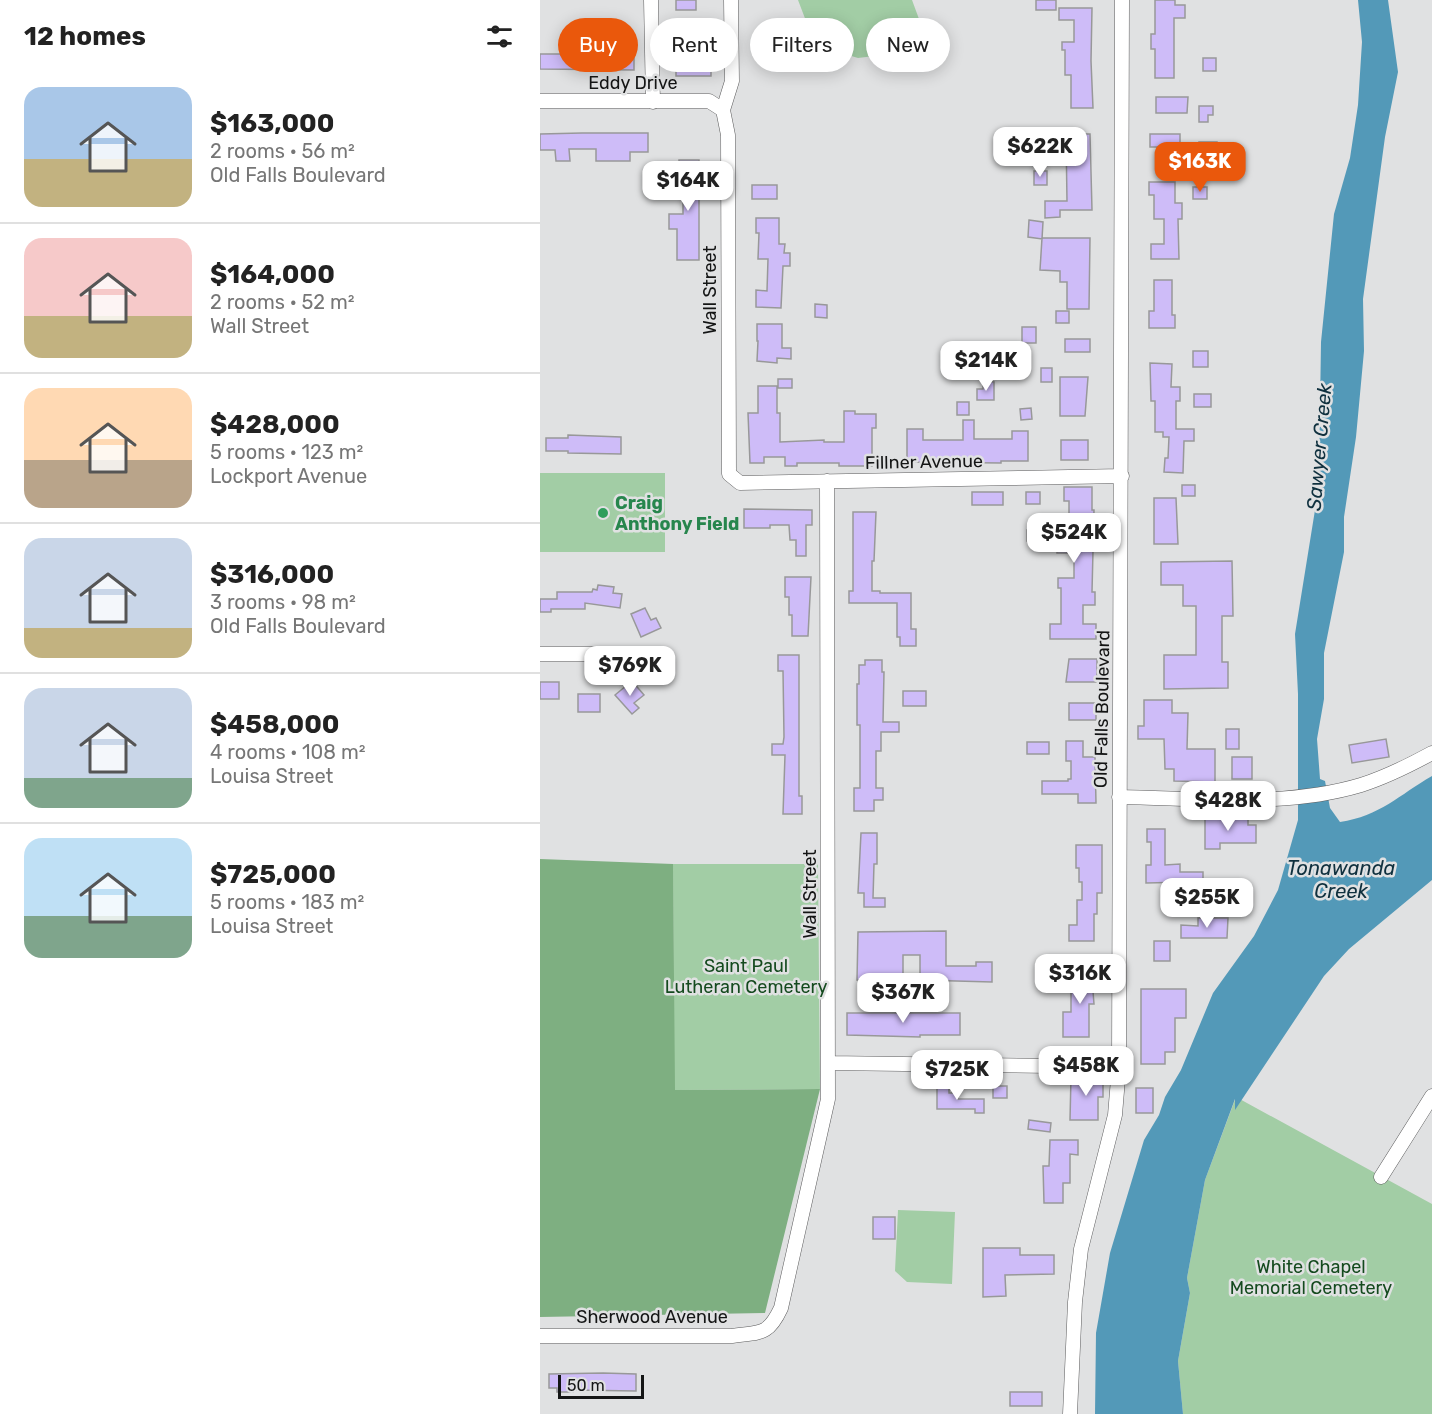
<!DOCTYPE html>
<html lang="en">
<head>
<meta charset="utf-8">
<style>
  body { margin:0; font-family:Rubik,sans-serif; background:#f6f6f6; color:#222; height:100vh; display:flex; flex-direction:column; font-size:22px; white-space:nowrap }
  * { box-sizing:border-box; margin:0 }
  p { font-size:20px; color:#767676 }
  .icon { flex:none; width:33px; height:33px; fill:none; stroke:currentColor; stroke-width:2; stroke-linecap:round; stroke-linejoin:round }
  .map { position:relative; flex:1; overflow:hidden }
  .panel { display:flex; flex-direction:column; background:#fff; width:540px }
  .panel>* { flex:none }
  .guide { position:absolute; left:18px; top:18px; width:570px; height:54px; display:flex; gap:12px }
  .scale { position:absolute; left:18px; bottom:15px; width:86px; box-sizing:border-box; padding-left:6px; border:3px solid #141515; border-top:0; font-size:16px; line-height:21px; white-space:nowrap; color:#141515; -webkit-text-stroke:4px #e0e1e2; paint-order:stroke }
  .price { position:absolute; translate:-50% -51px; padding:0 14px; border-radius:12px; background:#fff; color:#222; font-size:20px; line-height:39px; filter:drop-shadow(0 2px 3px #0008) }
  .price::after { content:''; position:absolute; left:50%; top:36px; width:18px; height:14px; margin-left:-9px; background:inherit; clip-path:polygon(0 0,100% 0,50% 100%) }
  .price.active { background:#ea580c; color:#fff }
  ul { padding:0; list-style:none }
  li { display:flex; align-items:center; gap:18px; height:150px; padding:0 24px }
  li+li { border-top:2px solid #e0e0e0 }
  li span { display:grid; place-items:center; flex:none; width:168px; height:120px; border-radius:18px; color:#555 }
  li>.icon { margin-inline-start:auto }
  span .icon { width:72px; height:72px; fill:#fffc; stroke-width:1 }
  li b { font-size:26px }
  h2 { display:flex; justify-content:space-between; align-items:center; height:72px; padding:0 24px; font-size:26px }
  .chip { padding:0 21px; border-radius:27px; background:#fff; box-shadow:0 3px 15px #0003; font-size:21px; line-height:54px }
  .chip.active { background:#ea580c; color:#fff }
  main { display:flex; flex:1; min-height:0 }
  .map>svg:first-child { display:block }
</style>
</head>
<body>
<main>
<section class="panel">
<h2>12 homes<svg class="icon" aria-label="filters" viewBox="0 0 24 24"><path d="M4 7h16M4 17h16"/><circle cx="9" cy="7" r="2"/><circle cx="15" cy="17" r="2"/></svg></h2>
<ul>
<li><span style="background:linear-gradient(#a9c7e8 60%,#c2b280 0)"><svg class="icon" aria-label="home" viewBox="0 0 24 24"><path d="M3 11l9-7 9 7M6 9v11h12V9"/></svg></span><div><b>$163,000</b><p>2 rooms · 56 m²</p><p>Old Falls Boulevard</p></div></li>
<li><span style="background:linear-gradient(#f6c9c9 65%,#c2b280 0)"><svg class="icon" aria-label="home" viewBox="0 0 24 24"><path d="M3 11l9-7 9 7M6 9v11h12V9"/></svg></span><div><b>$164,000</b><p>2 rooms · 52 m²</p><p>Wall Street</p></div></li>
<li><span style="background:linear-gradient(#ffd9b3 60%,#b9a48a 0)"><svg class="icon" aria-label="home" viewBox="0 0 24 24"><path d="M3 11l9-7 9 7M6 9v11h12V9"/></svg></span><div><b>$428,000</b><p>5 rooms · 123 m²</p><p>Lockport Avenue</p></div></li>
<li><span style="background:linear-gradient(#c9d6e8 75%,#c2b280 0)"><svg class="icon" aria-label="home" viewBox="0 0 24 24"><path d="M3 11l9-7 9 7M6 9v11h12V9"/></svg></span><div><b>$316,000</b><p>3 rooms · 98 m²</p><p>Old Falls Boulevard</p></div></li>
<li><span style="background:linear-gradient(#c9d6e8 75%,#7fa58c 0)"><svg class="icon" aria-label="home" viewBox="0 0 24 24"><path d="M3 11l9-7 9 7M6 9v11h12V9"/></svg></span><div><b>$458,000</b><p>4 rooms · 108 m²</p><p>Louisa Street</p></div></li>
<li><span style="background:linear-gradient(#bfe0f5 65%,#7fa58c 0)"><svg class="icon" aria-label="home" viewBox="0 0 24 24"><path d="M3 11l9-7 9 7M6 9v11h12V9"/></svg></span><div><b>$725,000</b><p>5 rooms · 183 m²</p><p>Louisa Street</p></div></li>
</ul>
</section>
<div class="map">
<svg width="892" height="1414" viewBox="0 0 892 1414">
  <rect width="100%" height="100%" fill="#e0e1e2"/>
  <path fill="#a2cda5" d="M 258,0 L 372,0 L 386,38 L 367,52 L 318,58 L 285,48 L 266,21 Z
    M 0,473 L 125,473 L 125,552 L 0,552 Z
    M 133,864 L 278,864 L 280,1089 L 134,1090 Z
    M 696,1097 L 892,1204 L 892,1414 L 643,1414 L 638,1361 L 650,1293 L 647,1278 L 665,1180 Z
    M 358,1210 L 415,1212 L 412,1284 L 367,1282 L 355,1271 Z"/>
  <path fill="#7eaf81" d="M 0,859 L 133,864 L 135,1090 L 280,1089 L 225,1313 L 0,1317 Z"/>
  <path fill="#5399b8" d="M 818,0 L 848,0 L 858,72 L 845,137 L 823,299 L 824,351 L 816,437 L 804,517 L 804,552 L 784,653 L 784,699 L 777,739 L 780,779 L 785,781 L 790,808 L 800,822 C 840,816 859,795 892,776 L 892,880 L 809,949 L 784,976 L 695,1110 L 695,1099 L 665,1180 L 647,1278 L 650,1293 L 638,1361 L 643,1414 L 555,1414 L 556,1333 L 570,1253 L 604,1140 L 619,1115 L 625,1097 L 641,1070 L 673,993 L 714,936 L 738,890 L 758,820 L 758,694 L 755,634 L 775,510 L 779,473 L 781,342 L 794,214 L 810,158 L 818,105 L 822,42 Z"/>
  <path fill="#cebcf8" stroke="#989899" stroke-width="1.5" d="M 136,0 L 156,0 L 156,10 L 136,10 Z
    M 496,0 L 516,0 L 516,10 L 496,10 Z
    M 615,0 L 635,0 L 635,5 L 645,5 L 645,18 L 634,18 L 634,78 L 615,78 L 615,49 L 611,49 L 611,34 L 615,34 Z
    M 519,8 L 552,8 L 551,61 L 553,108 L 531,108 L 531,75 L 525,75 L 525,50 L 522,50 L 522,42 L 534,42 L 534,20 L 519,20 Z
    M 58,22 L 69,22 L 69,33 L 58,33 Z
    M 0,54 L 94,54 L 94,70 L 0,69 Z
    M 136,56 L 171,56 L 171,76 L 136,76 Z
    M 663,58 L 676,58 L 676,71 L 663,71 Z
    M 616,97 L 648,97 L 647,113 L 616,113 Z
    M 659,106 L 673,106 L 673,115 L 668,115 L 668,122 L 659,122 Z
    M 42,133 L 108,133 L 108,152 L 90,152 L 90,161 L 56,161 L 56,149 L 29,149 L 30,161 L 16,161 L 15,150 L 0,150 L 0,134 Z
    M 526,134 L 550,134 L 552,210 L 520,210 L 520,217 L 505,218 L 505,201 L 527,201 Z
    M 610,134 L 640,134 L 640,147 L 610,147 Z
    M 659,142 L 677,142 L 677,156 L 659,156 Z
    M 139,160 L 159,160 L 159,260 L 137,260 L 137,229 L 129,229 L 129,214 L 143,214 L 143,189 L 139,189 Z
    M 494,171 L 507,171 L 507,185 L 494,185 Z
    M 609,182 L 635,182 L 635,203 L 642,203 L 642,219 L 638,219 L 639,259 L 611,259 L 611,244 L 624,244 L 624,219 L 614,219 L 614,195 L 609,195 Z
    M 212,185 L 237,185 L 237,199 L 212,199 Z
    M 653,187 L 667,187 L 667,199 L 653,199 Z
    M 216,218 L 239,218 L 239,244 L 245,244 L 244,253 L 250,253 L 250,266 L 243,266 L 241,308 L 216,307 L 216,290 L 227,291 L 228,259 L 218,259 L 219,233 L 216,233 Z
    M 489,220 L 503,222 L 502,239 L 488,237 Z
    M 502,238 L 550,238 L 549,309 L 527,309 L 527,282 L 520,282 L 520,271 L 500,270 Z
    M 614,280 L 632,280 L 632,315 L 635,315 L 635,328 L 609,328 L 609,311 L 614,311 Z
    M 275,304 L 287,305 L 287,318 L 275,317 Z
    M 516,311 L 529,311 L 529,323 L 516,323 Z
    M 217,324 L 242,324 L 242,348 L 251,348 L 251,359 L 237,358 L 237,363 L 217,361 L 218,341 L 217,341 Z
    M 482,327 L 496,327 L 496,343 L 482,343 Z
    M 525,339 L 550,339 L 550,352 L 525,352 Z
    M 653,351 L 668,351 L 668,367 L 653,367 Z
    M 610,363 L 632,364 L 631,387 L 640,387 L 640,401 L 636,401 L 636,429 L 654,429 L 654,441 L 644,441 L 643,473 L 624,472 L 625,458 L 628,458 L 629,437 L 623,437 L 623,432 L 615,432 L 615,401 L 611,401 Z
    M 501,368 L 512,368 L 512,382 L 501,382 Z
    M 520,377 L 548,377 L 545,416 L 520,416 Z
    M 238,379 L 252,379 L 252,388 L 238,388 Z
    M 443,381 L 454,382 L 454,400 L 437,400 L 437,389 L 443,389 Z
    M 218,386 L 237,386 L 237,413 L 240,413 L 240,442 L 284,440 L 284,442 L 304,442 L 304,411 L 315,411 L 315,414 L 336,414 L 336,428 L 332,428 L 332,466 L 299,466 L 299,463 L 257,463 L 257,466 L 245,466 L 245,457 L 224,457 L 224,463 L 210,463 L 208,413 L 218,413 Z
    M 654,394 L 671,394 L 671,407 L 654,407 Z
    M 417,402 L 429,402 L 429,415 L 417,415 Z
    M 491,408 L 492,419 L 481,420 L 480,409 Z
    M 423,420 L 434,420 L 434,439 L 472,439 L 472,431 L 488,431 L 488,461 L 461,461 L 461,463 L 367,462 L 367,429 L 383,429 L 383,440 L 423,440 Z
    M 28,435 L 81,437 L 81,454 L 28,453 L 28,451 L 6,451 L 6,438 L 28,438 Z
    M 521,440 L 548,440 L 548,460 L 521,460 Z
    M 642,485 L 655,485 L 655,496 L 642,496 Z
    M 524,487 L 552,487 L 552,510 L 554,510 L 552,592 L 555,592 L 555,605 L 543,605 L 543,624 L 556,624 L 556,639 L 510,639 L 510,624 L 521,624 L 521,588 L 518,588 L 518,578 L 534,578 L 534,553 L 517,553 L 517,548 L 500,548 L 500,541 L 487,541 L 487,530 L 529,530 L 529,501 L 524,501 Z
    M 432,492 L 463,492 L 463,505 L 432,505 Z
    M 486,492 L 500,492 L 500,504 L 486,504 Z
    M 614,498 L 636,498 L 638,544 L 614,544 Z
    M 204,509 L 272,510 L 272,525 L 266,525 L 266,556 L 256,556 L 256,540 L 250,540 L 249,525 L 230,525 L 230,528 L 204,528 Z
    M 313,512 L 336,512 L 334,561 L 332,561 L 332,591 L 340,591 L 340,593 L 371,593 L 371,629 L 376,629 L 376,646 L 360,646 L 360,637 L 357,637 L 357,603 L 309,603 L 309,591 L 313,591 Z
    M 692,561 L 693,616 L 682,616 L 682,662 L 688,662 L 688,688 L 624,689 L 624,655 L 656,655 L 656,606 L 643,606 L 643,585 L 621,585 L 621,562 Z
    M 245,577 L 271,577 L 268,636 L 252,636 L 252,615 L 249,615 L 249,597 L 245,597 Z
    M 58,585 L 74,587 L 73,593 L 82,594 L 80,608 L 45,603 L 45,609 L 11,609 L 11,612 L 0,612 L 0,599 L 17,599 L 17,592 L 52,592 L 53,589 L 57,590 Z
    M 105,608 L 111,620 L 116,618 L 121,628 L 101,637 L 91,614 Z
    M 105,649 L 123,653 L 126,650 L 120,675 L 107,672 L 110,665 L 101,663 Z
    M 238,655 L 259,655 L 259,796 L 262,796 L 262,814 L 243,814 L 245,755 L 232,755 L 232,744 L 243,744 L 244,737 L 243,671 L 238,671 Z
    M 529,659 L 557,659 L 557,682 L 526,682 Z
    M 325,660 L 342,660 L 342,672 L 344,672 L 343,722 L 359,722 L 359,732 L 341,732 L 341,751 L 336,751 L 336,788 L 343,788 L 343,800 L 334,800 L 334,811 L 314,811 L 314,788 L 320,788 L 320,725 L 317,725 L 317,684 L 319,684 L 319,665 L 325,665 Z
    M 92,681 L 104,695 L 94,703 L 99,708 L 92,714 L 75,695 Z
    M 0,682 L 19,682 L 19,699 L 0,699 Z
    M 363,691 L 386,691 L 386,706 L 363,706 Z
    M 38,694 L 60,694 L 60,712 L 38,712 Z
    M 604,700 L 632,700 L 632,713 L 648,713 L 647,749 L 675,749 L 675,782 L 634,781 L 634,769 L 625,769 L 624,739 L 598,739 L 598,726 L 604,726 Z
    M 529,703 L 556,703 L 556,720 L 529,720 Z
    M 686,729 L 699,729 L 699,749 L 686,749 Z
    M 846,739 L 849,757 L 812,763 L 809,745 Z
    M 526,741 L 543,741 L 543,757 L 555,757 L 556,803 L 538,803 L 538,794 L 502,794 L 502,781 L 528,781 L 528,779 L 531,779 L 531,761 L 526,761 Z
    M 487,742 L 509,742 L 509,754 L 487,754 Z
    M 692,757 L 712,757 L 712,779 L 692,779 Z
    M 665,817 L 708,819 L 708,825 L 716,825 L 716,843 L 680,843 L 680,849 L 665,849 Z
    M 607,829 L 625,829 L 625,865 L 640,864 L 640,872 L 663,872 L 663,893 L 666,893 L 666,908 L 650,908 L 650,882 L 606,883 L 606,865 L 611,865 L 611,842 L 607,842 Z
    M 321,833 L 337,833 L 337,864 L 334,864 L 333,898 L 345,898 L 345,907 L 324,907 L 324,893 L 318,893 Z
    M 536,845 L 562,845 L 562,893 L 557,893 L 557,914 L 554,914 L 554,941 L 529,941 L 529,925 L 537,925 L 537,900 L 542,900 L 542,882 L 539,882 L 539,868 L 536,868 Z
    M 658,918 L 688,918 L 687,938 L 641,938 L 641,925 L 658,926 Z
    M 406,931 L 406,966 L 436,966 L 436,962 L 452,962 L 452,982 L 380,980 L 380,955 L 363,955 L 363,980 L 317,980 L 318,932 Z
    M 614,941 L 630,941 L 630,961 L 614,961 Z
    M 536,966 L 551,966 L 554,1004 L 549,1004 L 549,1037 L 523,1037 L 523,1012 L 531,1012 L 531,990 L 536,990 Z
    M 601,989 L 646,989 L 646,1018 L 635,1018 L 635,1052 L 625,1052 L 625,1064 L 601,1064 Z
    M 307,1013 L 420,1013 L 420,1035 L 380,1035 L 380,1037 L 307,1035 Z
    M 563,1076 L 563,1097 L 558,1097 L 558,1120 L 530,1120 L 531,1077 Z
    M 397,1085 L 409,1085 L 409,1093 L 418,1093 L 418,1099 L 444,1099 L 444,1113 L 435,1113 L 435,1109 L 397,1109 Z
    M 453,1086 L 467,1086 L 467,1098 L 453,1098 Z
    M 596,1088 L 613,1088 L 613,1113 L 596,1113 Z
    M 489,1120 L 511,1123 L 510,1132 L 488,1129 Z
    M 510,1140 L 538,1140 L 538,1155 L 530,1154 L 530,1183 L 523,1183 L 523,1203 L 504,1203 L 503,1166 L 509,1166 Z
    M 333,1217 L 355,1217 L 355,1239 L 333,1239 Z
    M 443,1248 L 480,1248 L 480,1255 L 514,1255 L 514,1274 L 465,1275 L 466,1296 L 443,1297 Z
    M 63,1373 L 96,1374 L 96,1391 L 33,1390 L 33,1392 L 17,1392 L 17,1388 L 9,1388 L 9,1374 Z
    M 470,1392 L 502,1392 L 502,1406 L 470,1406 Z"/>
  <g fill="none" stroke-linecap="round" stroke-linejoin="round">
    <g stroke="#5c5c5d" stroke-width="15">
      <path id="minor" d="M 111,0 L 113,102
        M 191,0 L 192,81 L 183,110 L 188,135 L 189,474 L 200,483 L 582,476
        M 0,101 L 169,101 L 183,110
        M 0,654 L 61,654
        M 579,797 C 659,798 744,808 821,785 C 846,777 870,765 892,753
        M 288,1063 L 579,1067
        M 841,1177 L 892,1096
        M 0,1336 L 192,1336 C 220,1332 228,1336 241,1308 L 288,1099 L 287,481
        M 530,1414 L 535,1302 L 541,1249 L 575,1115 L 579,1067 L 582,0"/>
    </g>
    <use href="#minor" stroke="#fff" stroke-width="14"/>
  </g>
  <circle fill="#2e9e5b" stroke="#e0e1e2" stroke-width="2" cx="63" cy="513" r="6"/>
  <g text-anchor="middle" dominant-baseline="central" stroke-width="5" stroke-linejoin="round" paint-order="stroke">
    <g font-size="18" fill="#141515" stroke="#e0e1e2">
      <text x="93" y="83">Eddy Drive</text>
      <text transform="translate(170 290) rotate(-90)">Wall Street</text>
      <text transform="translate(384 462) rotate(-1)">Fillner Avenue</text>
      <text transform="translate(562 709) rotate(-89)">Old Falls Boulevard</text>
      <text transform="translate(270 894) rotate(-90)">Wall Street</text>
      <text x="112" y="1317">Sherwood Avenue</text>
    </g>
    <g font-size="18" font-weight="bold" fill="#27864d" stroke="#e0e1e2" text-anchor="start">
      <text x="75" y="503">Craig<tspan x="75" dy="21">Anthony Field</tspan></text>
    </g>
    <g font-size="18" fill="#144a1e" stroke="#e0e1e2">
      <text x="206" y="966">Saint Paul<tspan x="206" dy="21">Lutheran Cemetery</tspan></text>
      <text x="771" y="1267">White Chapel<tspan x="771" dy="21">Memorial Cemetery</tspan></text>
    </g>
    <g font-size="20" font-style="italic" fill="#0f303e" stroke="#e0e1e2">
      <text transform="translate(779 447) rotate(-85)">Sawyer Creek</text>
      <text x="801" y="868">Tonawanda<tspan x="801" dy="23">Creek</tspan></text>
    </g>
  </g>
</svg>
<div class="scale">50 m</div>
<b class="price" style="left:500px;top:178px">$622K</b>
<b class="price active" style="left:660px;top:193px">$163K</b>
<b class="price" style="left:148px;top:212px">$164K</b>
<b class="price" style="left:446px;top:392px">$214K</b>
<b class="price" style="left:534px;top:564px">$524K</b>
<b class="price" style="left:90px;top:697px">$769K</b>
<b class="price" style="left:688px;top:832px">$428K</b>
<b class="price" style="left:667px;top:929px">$255K</b>
<b class="price" style="left:540px;top:1005px">$316K</b>
<b class="price" style="left:363px;top:1024px">$367K</b>
<b class="price" style="left:546px;top:1097px">$458K</b>
<b class="price" style="left:417px;top:1101px">$725K</b>
<div class="guide">
<a class="chip active">Buy</a>
<a class="chip">Rent</a>
<a class="chip">Filters</a>
<a class="chip">New</a>
</div>
</div>
</main>
</body>
</html>
